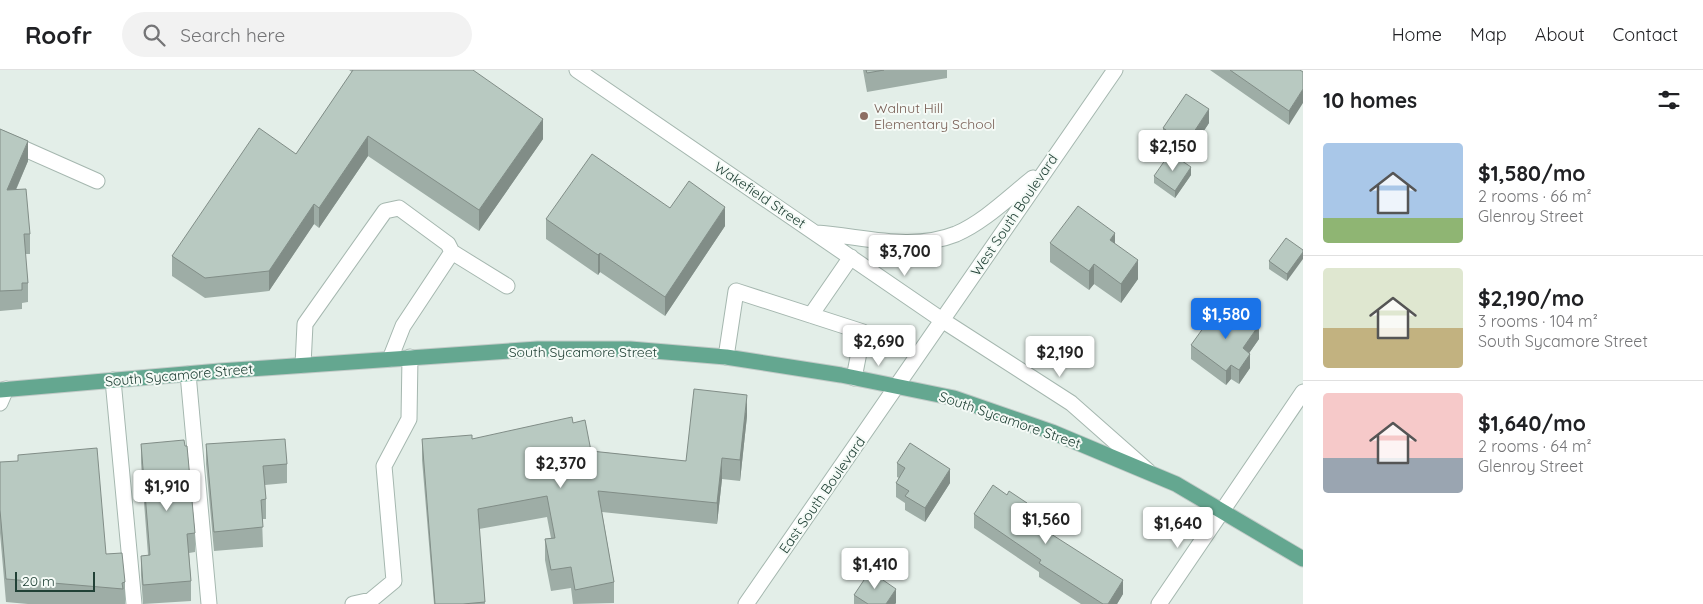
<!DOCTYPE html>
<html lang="en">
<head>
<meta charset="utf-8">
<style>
  body { margin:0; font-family:Quicksand,sans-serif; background:#f2f2f2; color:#202124; height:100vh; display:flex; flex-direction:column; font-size:19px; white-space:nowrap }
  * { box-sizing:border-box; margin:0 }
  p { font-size:16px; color:#757577 }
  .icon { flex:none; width:28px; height:28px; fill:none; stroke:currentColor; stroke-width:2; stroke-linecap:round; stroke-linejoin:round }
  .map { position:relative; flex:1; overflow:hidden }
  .sheet { display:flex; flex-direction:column; background:#fff; width:400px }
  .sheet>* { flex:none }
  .scale { position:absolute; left:15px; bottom:12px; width:80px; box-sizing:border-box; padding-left:5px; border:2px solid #214136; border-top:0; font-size:14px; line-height:18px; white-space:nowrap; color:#214136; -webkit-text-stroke:4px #f4faf6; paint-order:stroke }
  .price { position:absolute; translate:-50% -42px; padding:0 11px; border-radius:5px; background:#fff; color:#222; font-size:16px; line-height:32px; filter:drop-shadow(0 1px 2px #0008) }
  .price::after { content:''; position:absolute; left:50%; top:30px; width:15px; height:11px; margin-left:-8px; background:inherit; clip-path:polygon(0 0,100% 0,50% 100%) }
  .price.active { background:#1a73e8; color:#fff }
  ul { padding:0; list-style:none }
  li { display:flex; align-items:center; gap:15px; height:125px; padding:0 20px }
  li+li { border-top:1px solid #e0e0e0 }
  li span { display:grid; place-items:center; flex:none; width:140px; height:100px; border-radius:5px; color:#555 }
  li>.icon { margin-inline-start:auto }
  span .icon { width:60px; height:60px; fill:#fffc; stroke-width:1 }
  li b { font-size:21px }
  h2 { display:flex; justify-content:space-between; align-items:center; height:60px; padding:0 20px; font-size:21px }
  header { display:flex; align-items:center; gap:30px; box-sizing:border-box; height:70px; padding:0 25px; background:#fff; border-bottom:1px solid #e0e0e0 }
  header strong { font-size:24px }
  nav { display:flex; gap:28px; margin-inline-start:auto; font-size:18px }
  .search { width:350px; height:45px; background:#f2f2f2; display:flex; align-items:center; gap:12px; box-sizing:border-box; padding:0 18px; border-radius:28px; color:#757577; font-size:19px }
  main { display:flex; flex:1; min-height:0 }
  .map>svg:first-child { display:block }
</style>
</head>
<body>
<header>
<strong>Roofr</strong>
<div class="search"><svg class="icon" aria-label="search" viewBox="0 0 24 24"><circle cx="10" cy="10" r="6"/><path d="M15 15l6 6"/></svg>Search here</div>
<nav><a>Home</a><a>Map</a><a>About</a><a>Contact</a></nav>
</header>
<main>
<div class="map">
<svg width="1303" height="534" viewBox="0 0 1303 534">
  <rect width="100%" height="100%" fill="#e3eee8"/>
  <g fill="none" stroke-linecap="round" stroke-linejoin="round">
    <g stroke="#a5b7af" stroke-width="17">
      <path id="minor" d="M 577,0 L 942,250 L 1071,333 L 1148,401
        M 0,68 L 97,111
        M 816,163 C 862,166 911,182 956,164 C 984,152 1009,127 1033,108
        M 452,182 L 507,216
        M 811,245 L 851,187
        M 726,287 L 736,221 L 863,262 L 854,308
        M 303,295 L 305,254 L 385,141 L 399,138 L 448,174 L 452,182 L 403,256 L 390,289
        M 188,304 L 209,534
        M 113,310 L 134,534
        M 0,333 L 6,319
        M 353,534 L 371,530 L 394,511 L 384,396 L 409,349 L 410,287
        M 746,534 L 1115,0
        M 1159,534 L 1303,322"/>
    </g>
    <g stroke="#c1cac7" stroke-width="17">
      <path id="major" d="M 0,320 L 220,301 L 538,279 L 630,279 L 726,287 L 841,305 L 954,328 L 1052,362 L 1176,414 L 1303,489"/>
    </g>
    <use href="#minor" stroke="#fff" stroke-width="15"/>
    <use href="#major" stroke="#64a790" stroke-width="15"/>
  </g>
  <path fill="#9eada6" d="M 349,0 L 473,0 L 543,69 L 479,161 L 368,86 L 319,158 L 314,154 L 269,221 L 205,228 L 172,206 L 172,186 L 296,84 L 352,2 Z
    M 863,0 L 947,0 L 947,8 L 867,22 Z
    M 1210,0 L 1300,0 L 1289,55 Z
    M 1209,53 L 1186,88 L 1163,72 L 1163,58 Z
    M 0,59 L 28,91 L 16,120 L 30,164 L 30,184 L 25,184 L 28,213 L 28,232 L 22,233 L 22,239 L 0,241 Z
    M 1191,105 L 1175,128 L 1154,113 L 1154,106 Z
    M 670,138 L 725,156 L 665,246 L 600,202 L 598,205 L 546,169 L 546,149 Z
    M 1050,173 L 1115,174 L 1138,209 L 1121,233 L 1094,214 L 1089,220 L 1050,192 Z
    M 1303,180 L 1287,211 L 1269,199 L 1269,191 Z
    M 1225,251 L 1259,269 L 1249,283 L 1250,298 L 1239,314 L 1231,309 L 1226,315 L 1191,289 L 1191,275 Z
    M 747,346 L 740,411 L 722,409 L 717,454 L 602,442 L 614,512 L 614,533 L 573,534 L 571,518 L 551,521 L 545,490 L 545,469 L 551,468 L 547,447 L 479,459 L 485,534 L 434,534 L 422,390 L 422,369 L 472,369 L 573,353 L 591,381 L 686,391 Z
    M 141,374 L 195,463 L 195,482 L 189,483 L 191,511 L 191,531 L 143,534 L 141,505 L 141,486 L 148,485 L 141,393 Z
    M 206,374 L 287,394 L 287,413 L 265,415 L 266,429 L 266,449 L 262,449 L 263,477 L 214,481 L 206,394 Z
    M 0,392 L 106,484 L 125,512 L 125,534 L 28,534 L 6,532 L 0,463 Z
    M 897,393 L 950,413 L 925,452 L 905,440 L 905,433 L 896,427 L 896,413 L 899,408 L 897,407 Z
    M 1027,440 L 1041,457 L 1123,524 L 1117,534 L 1081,534 L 1039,507 L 1039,502 L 974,458 L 974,444 Z
    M 854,525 L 896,533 L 895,534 L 854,534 Z"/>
  <path fill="#818d87" d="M 1303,19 L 1303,33 L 1289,55 L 1289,41 Z
    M 1209,39 L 1209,53 L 1186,88 L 1186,74 Z
    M 543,49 L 543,69 L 479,161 L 479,140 Z
    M 368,66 L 368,86 L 319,158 L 319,138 Z
    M 28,71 L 28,91 L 7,140 L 7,120 Z
    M 1191,97 L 1191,105 L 1175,128 L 1175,121 Z
    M 314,134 L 314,154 L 269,221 L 269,201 Z
    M 725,137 L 725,156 L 665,246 L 665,227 Z
    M 1115,163 L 1115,182 L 1110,170 Z
    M 1303,182 L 1303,189 L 1287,211 L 1287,204 Z
    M 600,183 L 600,202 L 598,205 L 598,185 Z
    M 1138,190 L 1138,209 L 1121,233 L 1121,214 Z
    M 1094,194 L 1094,214 L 1089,220 L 1089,201 Z
    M 1259,255 L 1259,269 L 1243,292 L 1243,278 Z
    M 1250,284 L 1250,298 L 1239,314 L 1239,300 Z
    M 1231,295 L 1231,309 L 1226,315 L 1226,301 Z
    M 747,325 L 747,346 L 740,411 L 740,390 Z
    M 722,388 L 722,409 L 717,454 L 717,433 Z
    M 950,399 L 950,413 L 925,452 L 925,438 Z
    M 1027,433 L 1027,447 L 1024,438 Z
    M 1041,450 L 1041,464 L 1037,455 Z
    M 1123,510 L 1123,524 L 1117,534 L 1108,534 Z
    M 896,519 L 896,533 L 895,534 L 886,534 Z"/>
  <path fill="#b8c9c1" stroke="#818d87" d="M 353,0 L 473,0 L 543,49 L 479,140 L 368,66 L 319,138 L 314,134 L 269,201 L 205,208 L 172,186 L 259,58 L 296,84 Z
    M 866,0 L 884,0 L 867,3 Z
    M 1230,0 L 1300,0 L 1303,2 L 1303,19 L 1289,41 Z
    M 1186,24 L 1209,39 L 1186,74 L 1163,58 Z
    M 0,59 L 28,71 L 7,120 L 26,119 L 30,164 L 24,164 L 28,213 L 22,213 L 22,220 L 0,221 Z
    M 1170,83 L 1191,97 L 1175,121 L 1154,106 Z
    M 592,84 L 670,138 L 689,111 L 725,137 L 665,227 L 600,183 L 598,185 L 546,149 Z
    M 1078,136 L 1115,163 L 1110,170 L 1138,190 L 1121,214 L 1094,194 L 1089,201 L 1050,173 Z
    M 1286,168 L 1303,180 L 1303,182 L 1287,204 L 1269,191 Z
    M 1234,238 L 1259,255 L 1243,278 L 1250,284 L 1239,300 L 1231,295 L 1226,301 L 1191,275 L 1214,243 L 1225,251 Z
    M 694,319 L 747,325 L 740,390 L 722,388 L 717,433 L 598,421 L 614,512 L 575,520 L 571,497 L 551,500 L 545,469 L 555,468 L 547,426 L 478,439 L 485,532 L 463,534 L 435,534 L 422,369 L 472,365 L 472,369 L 572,347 L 573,353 L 585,350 L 591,381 L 686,391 Z
    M 285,369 L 287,394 L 263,396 L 266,429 L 261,430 L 263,457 L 214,462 L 206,374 Z
    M 184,370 L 185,376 L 187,376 L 195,463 L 187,464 L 191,511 L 143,515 L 141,486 L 150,485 L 141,374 Z
    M 910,373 L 950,399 L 925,438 L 905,426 L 909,421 L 896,413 L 905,398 L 897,393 Z
    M 97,378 L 106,484 L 122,483 L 125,512 L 122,513 L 123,519 L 6,509 L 0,440 L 0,392 L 18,391 L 18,385 Z
    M 993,415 L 1007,425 L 1009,421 L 1027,433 L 1024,438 L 1041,450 L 1037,455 L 1123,510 L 1108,534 L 1103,534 L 1039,493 L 1041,490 L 974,444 Z
    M 870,501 L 896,519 L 886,534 L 868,534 L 854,525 Z"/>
  <circle fill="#8d6e63" stroke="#f4faf6" stroke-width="2" cx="864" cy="46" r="5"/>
  <g text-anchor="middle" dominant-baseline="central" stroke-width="4" stroke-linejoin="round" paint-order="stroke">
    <g font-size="14" fill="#785e54" stroke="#f4faf6" text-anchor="start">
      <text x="874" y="38">Walnut Hill<tspan x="874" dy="16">Elementary School</tspan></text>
    </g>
    <g font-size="14" fill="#214136" stroke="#f4faf6">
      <text transform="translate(760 125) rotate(34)">Wakefield Street</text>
      <text transform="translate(1014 145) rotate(-56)">West South Boulevard</text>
      <text x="583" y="282">South Sycamore Street</text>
      <text transform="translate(179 305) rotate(-5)">South Sycamore Street</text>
      <text transform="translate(1010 350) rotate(19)">South Sycamore Street</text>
      <text transform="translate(822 425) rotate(-55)">East South Boulevard</text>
    </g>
  </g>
</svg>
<div class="scale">20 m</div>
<b class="price" style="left:1173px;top:102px">$2,150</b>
<b class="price" style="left:905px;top:207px">$3,700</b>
<b class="price active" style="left:1226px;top:270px">$1,580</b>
<b class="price" style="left:879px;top:297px">$2,690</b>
<b class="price" style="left:1060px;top:308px">$2,190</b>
<b class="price" style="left:561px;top:419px">$2,370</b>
<b class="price" style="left:167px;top:442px">$1,910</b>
<b class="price" style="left:1046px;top:475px">$1,560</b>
<b class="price" style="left:1178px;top:479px">$1,640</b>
<b class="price" style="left:875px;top:520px">$1,410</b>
</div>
<section class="sheet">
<h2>10 homes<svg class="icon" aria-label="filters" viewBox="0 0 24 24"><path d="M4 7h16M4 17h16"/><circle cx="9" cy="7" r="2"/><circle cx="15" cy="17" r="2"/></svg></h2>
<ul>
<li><span style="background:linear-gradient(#a9c7e8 75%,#8fb573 0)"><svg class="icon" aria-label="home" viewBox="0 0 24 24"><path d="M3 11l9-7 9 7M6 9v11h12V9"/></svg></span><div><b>$1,580/mo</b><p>2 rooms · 66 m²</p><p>Glenroy Street</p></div></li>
<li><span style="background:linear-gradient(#dfe7d0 60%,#c2b280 0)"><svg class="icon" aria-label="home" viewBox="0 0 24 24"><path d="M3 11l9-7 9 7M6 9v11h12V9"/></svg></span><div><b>$2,190/mo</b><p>3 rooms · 104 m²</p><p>South Sycamore Street</p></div></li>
<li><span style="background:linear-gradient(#f6c9c9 65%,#9aa5b1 0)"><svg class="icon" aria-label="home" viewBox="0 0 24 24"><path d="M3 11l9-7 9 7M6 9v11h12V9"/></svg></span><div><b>$1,640/mo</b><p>2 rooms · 64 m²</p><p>Glenroy Street</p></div></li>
</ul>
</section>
</main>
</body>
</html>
